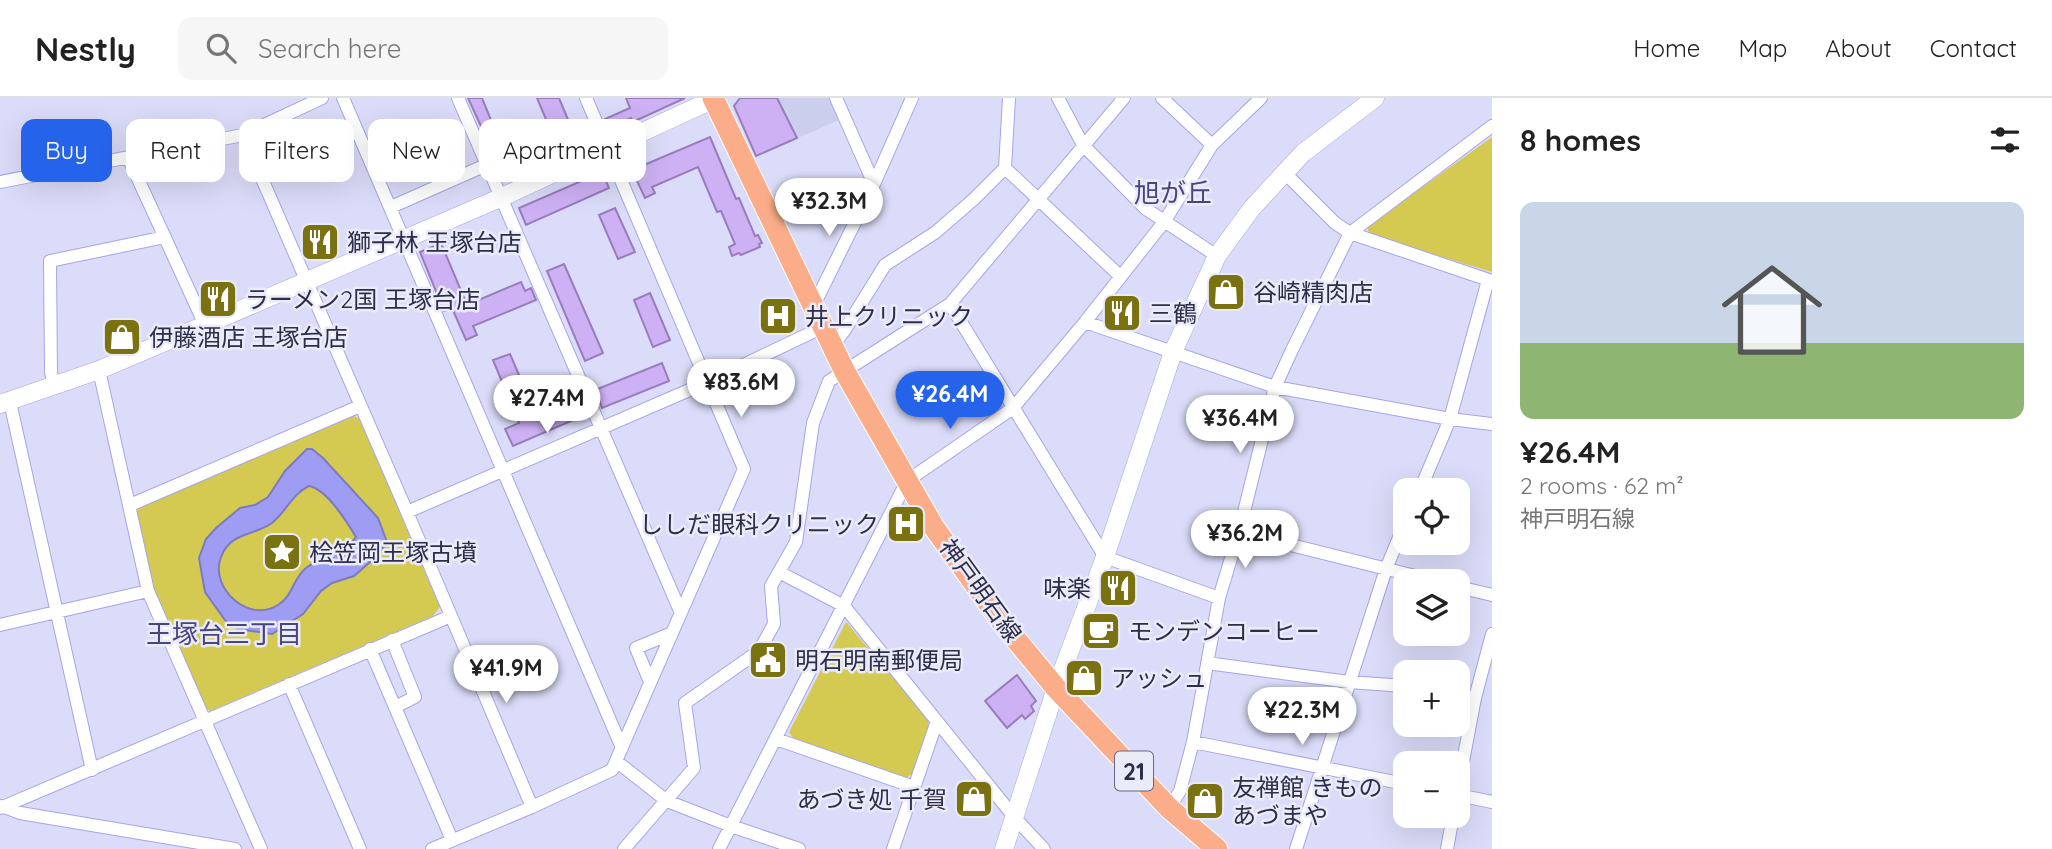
<!DOCTYPE html>
<html lang="en">
<head>
<meta charset="utf-8">
<style>
  body { margin:0; font-family:Quicksand,"Noto Sans JP",sans-serif; background:#f6f6f6; color:#222; height:100vh; display:flex; flex-direction:column; font-size:26px; white-space:nowrap }
  * { box-sizing:border-box; margin:0 }
  p { font-size:23px; color:#767676 }
  .icon { flex:none; width:38px; height:38px; fill:none; stroke:currentColor; stroke-width:2; stroke-linecap:round; stroke-linejoin:round }
  .map { position:relative; flex:1; overflow:hidden }
  .drawer { display:flex; flex-direction:column; background:#fff; width:560px }
  .drawer>* { flex:none }
  .top-card { position:absolute; left:21px; top:21px; width:665px; height:63px; display:flex; gap:14px }
  .buttons { position:absolute; left:1393px; top:380px; display:grid; gap:14px }
  .buttons a { display:grid; place-items:center; width:77px; height:77px; border-radius:14px; background:#fff; box-shadow:0 7px 28px #0002; font-size:35px }
  .price { position:absolute; translate:-50% -60px; padding:0 16px; border-radius:24px; background:#fff; color:#222; font-size:23px; line-height:46px; filter:drop-shadow(0 2px 4px #0008) }
  .price::after { content:''; position:absolute; left:50%; top:42px; width:21px; height:16px; margin-left:-10px; background:inherit; clip-path:polygon(0 0,100% 0,50% 100%) }
  .price.current { background:#2563eb; color:#fff }
  ul { padding:0; list-style:none }
  li { display:grid; align-content:center; gap:14px; height:371px; padding:0 28px }
  li+li { border-top:2px solid #e0e0e0 }
  li span { display:grid; place-items:center; height:217px; border-radius:14px; color:#555 }
  li>.icon { margin-inline-start:auto }
  span .icon { width:126px; height:126px; fill:#fffc; stroke-width:1 }
  li b { font-size:30px }
  h2 { display:flex; justify-content:space-between; align-items:center; height:84px; padding:0 28px; font-size:30px }
  .chip { padding:0 24px; border-radius:14px; background:#fff; box-shadow:0 7px 28px #0002; font-size:24px; line-height:63px }
  .chip.current { background:#2563eb; color:#fff }
  header { display:flex; align-items:center; gap:42px; box-sizing:border-box; height:98px; padding:0 35px; background:#fff; border-bottom:2px solid #e0e0e0 }
  header strong { font-size:33px }
  nav { display:flex; gap:38px; margin-inline-start:auto; font-size:24px }
  .search { width:490px; height:63px; background:#f6f6f6; display:flex; align-items:center; gap:18px; box-sizing:border-box; padding:0 24px; border-radius:14px; color:#767676; font-size:26px }
  main { display:flex; flex:1; min-height:0 }
  .map>svg:first-child { display:block }
</style>
</head>
<body>
<header>
<strong>Nestly</strong>
<div class="search"><svg class="icon" aria-label="search" viewBox="0 0 24 24"><circle cx="10" cy="10" r="6"/><path d="M15 15l6 6"/></svg>Search here</div>
<nav><a>Home</a><a>Map</a><a>About</a><a>Contact</a></nav>
</header>
<main>
<div class="map">
<svg width="1492" height="751" viewBox="0 0 1492 751">
  <rect width="100%" height="100%" fill="#dbdcf9"/>
  <path fill="#ccceed" d="M 740,0 L 829,0 L 839,22 L 756,58 L 734,8 Z"/>
  <path fill="#d4c951" d="M 1492,39 L 1492,174 L 1370,137 L 1367,129 Z
    M 350,316 L 360,321 L 440,509 L 433,518 L 210,613 L 203,608 L 155,494 L 134,416 L 142,407 Z
    M 846,524 L 928,621 L 929,630 L 912,676 L 906,680 L 793,640 L 789,634 Z"/>
  <path fill="#9e9cf3" stroke="#7d7bc0" stroke-width="2" fill-rule="evenodd" d="M 307,351 L 312,351 L 323,360 L 378,420 L 387,444 L 377,458 L 354,478 L 332,485 L 321,493 L 303,516 L 272,536 L 238,531 L 225,522 L 205,494 L 199,460 L 206,441 L 216,430 L 240,410 L 255,407 L 268,399 L 285,373 ZM 309,388 C 327,391 347,424 356,439 C 342,458 322,457 306,470 C 293,480 293,498 278,507 C 249,526 209,490 221,459 C 230,434 254,438 272,425 C 286,414 293,395 309,388 Z"/>
  <path fill="#cdb1f4" stroke="#987cbc" stroke-width="2" d="M 468,0 L 482,0 L 506,59 L 497,63 Z
    M 537,0 L 559,0 L 574,36 L 562,41 L 564,46 L 544,41 L 540,32 L 548,26 Z
    M 626,0 L 685,0 L 633,24 L 631,20 L 608,30 L 605,21 L 630,10 Z
    M 740,0 L 777,0 L 797,40 L 756,58 L 734,8 Z
    M 710,39 L 736,101 L 739,100 L 755,138 L 758,137 L 762,145 L 759,146 L 760,149 L 741,157 L 739,155 L 732,158 L 729,149 L 735,146 L 721,113 L 717,114 L 698,69 L 652,89 L 655,95 L 645,100 L 632,72 Z
    M 602,74 L 609,90 L 526,127 L 519,110 Z
    M 615,110 L 635,154 L 618,161 L 599,117 Z
    M 441,145 L 467,207 L 521,184 L 525,193 L 531,190 L 536,202 L 473,228 L 477,237 L 466,242 L 452,210 L 444,213 L 420,154 Z
    M 564,166 L 603,255 L 585,263 L 547,173 Z
    M 650,195 L 670,242 L 653,249 L 634,202 Z
    M 510,256 L 536,317 L 577,300 L 585,317 L 513,348 L 505,331 L 519,325 L 493,262 Z
    M 662,265 L 669,283 L 602,310 L 595,292 Z
    M 1017,577 L 1036,603 L 1031,608 L 1034,613 L 1025,621 L 1022,617 L 1007,630 L 985,603 Z"/>
  <g fill="none" stroke-linecap="round" stroke-linejoin="round">
    <g stroke="#a5a5e9" stroke-width="14">
      <path id="street" d="M 343,0 L 622,650
        M 458,0 L 681,515
        M 836,0 L 874,86
        M 1058,0 L 1083,47 L 1146,111 L 1217,158
        M 1162,0 L 1212,47
        M 243,37 L 407,414 L 532,709
        M 128,59 L 205,227
        M 1005,70 L 1120,178
        M 1285,75 L 1335,125 L 1350,135 L 1492,183
        M 0,84 L 243,37 L 322,0
        M 391,109 L 486,67
        M 950,206 L 1105,459 L 1219,500
        M 813,209 L 874,86 L 912,0
        M 1085,224 L 1275,289 L 1450,321 L 1492,326
        M 834,246 L 844,233 L 885,167 L 936,134 L 974,101 L 1005,70 L 1009,0
        M 99,272 L 148,493 L 261,751
        M 54,288 L 51,274 L 50,163 L 165,139
        M 10,304 L 92,672
        M 1420,392 L 1450,321 L 1488,182
        M 130,407 L 360,308
        M 407,414 L 708,284 L 825,228
        M 1239,434 L 1435,483
        M 779,474 L 844,508 L 1015,720 L 1044,751
        M 1458,489 L 1492,497
        M 0,527 L 148,493
        M 392,542 L 415,599 L 395,609
        M 370,551 L 452,742
        M 1207,565 L 1349,584 L 1405,588
        M 650,584 L 636,550 L 672,535
        M 289,586 L 360,751
        M 1458,597 L 1475,600
        M 776,641 L 914,689
        M 1193,644 L 1405,686
        M 616,663 L 667,703 L 731,728 L 799,751
        M 1458,690 L 1475,600 L 1492,536
        M 1458,697 L 1492,704
        M 2,708 L 20,715 L 235,751
        M 0,710 L 451,518
        M 1169,710 L 1180,693 L 1193,644 L 1219,500 L 1239,434 L 1275,289 L 1292,252 L 1350,135 L 1492,28
        M 432,751 L 532,709 L 612,672 L 744,371 L 586,0
        M 624,751 L 694,670 L 685,605 L 759,553 L 774,526 L 771,488 L 796,444 L 813,325 L 829,283 L 950,206 L 1124,0
        M 719,751 L 907,383 L 1013,310 L 1085,224 L 1164,124 L 1212,47 L 1261,0
        M 893,751 L 937,623
        M 1296,751 L 1386,471 L 1405,425
        M 1447,751 L 1453,718"/>
    </g>
    <g stroke="#a5a5e9" stroke-width="19">
      <path id="secondary" d="M 0,306 L 99,272 L 205,227 L 500,100 L 716,0
        M 1004,751 L 1056,590 L 1105,459 L 1173,254 L 1217,158 L 1252,110 L 1303,55 L 1375,0"/>
    </g>
    <g stroke="#fff" stroke-width="23">
      <path id="primary" d="M 713,0 L 845,274 L 933,428 L 1004,527 L 1056,590 L 1169,710 L 1217,751"/>
    </g>
    <use href="#street" stroke="#fff" stroke-width="12"/>
    <use href="#secondary" stroke="#fff" stroke-width="18"/>
    <use href="#primary" stroke="#faad88" stroke-width="21"/>
  </g>
  <defs>
    <g id="restaurant-square" transform="scale(2.0125)"><rect x="-9" y="-9" width="18" height="18" rx="4" fill="#7a7111" stroke="#eaebf9"/><path d="M-5-6h1v4h1v-4h1v4h1v-4h1v5L-1.5 .5V6h-2V.5L-5-1ZM5-6V6H3V1.5H1.5Q1.5-4 5-6Z" fill="#fff"/></g>
    <g id="shop-square" transform="scale(2.0125)"><rect x="-9" y="-9" width="18" height="18" rx="4" fill="#7a7111" stroke="#eaebf9"/><path d="M-5-2.5h2.3a2.7 3.5 0 0 1 5.4 0H5L5.5 6h-11ZM-1.5-2.5h3a1.5 2.3 0 0 0-3 0Z" fill="#fff"/></g>
    <g id="hospital-square" transform="scale(2.0125)"><rect x="-9" y="-9" width="18" height="18" rx="4" fill="#7a7111" stroke="#eaebf9"/><path d="M-5-5h3v3.5h4V-5h3V5h-3V1.5h-4V5h-3Z" fill="#fff"/></g>
    <g id="sight-square" transform="scale(2.0125)"><rect x="-9" y="-9" width="18" height="18" rx="4" fill="#7a7111" stroke="#eaebf9"/><path d="M0-6L1.8-2.2L6-1.7L2.9 1.2L3.7 5.4L0 3.3L-3.7 5.4L-2.9 1.2L-6-1.7L-1.8-2.2Z" fill="#fff"/></g>
    <g id="cafe-square" transform="scale(2.0125)"><rect x="-9" y="-9" width="18" height="18" rx="4" fill="#7a7111" stroke="#eaebf9"/><path d="M-5.5-4.5H6V0H3Q3 3.5 0 3.5H-2.5Q-5.5 3.5-5.5 0ZM3-3.2v2h1.7v-2ZM-6 4.5H4V6H-6Z" fill="#fff"/></g>
    <g id="civic-square" transform="scale(2.0125)"><rect x="-9" y="-9" width="18" height="18" rx="4" fill="#7a7111" stroke="#eaebf9"/><path d="M-.6-6.5H3V-4.5H.6V-3L4-1V1h2V6H-6V1h2V-1L-.6-3ZM-1.2 2.5V6h2.4V2.5Z" fill="#fff"/></g>
  </defs>
  <g fill-rule="evenodd">
    <use href="#restaurant-square" x="320" y="144"/>
    <use href="#shop-square" x="1226" y="194"/>
    <use href="#restaurant-square" x="218" y="201"/>
    <use href="#restaurant-square" x="1122" y="215"/>
    <use href="#hospital-square" x="778" y="218"/>
    <use href="#shop-square" x="122" y="239"/>
    <use href="#hospital-square" x="906" y="426"/>
    <use href="#sight-square" x="282" y="454"/>
    <use href="#restaurant-square" x="1118" y="490"/>
    <use href="#cafe-square" x="1101" y="533"/>
    <use href="#civic-square" x="768" y="562"/>
    <use href="#shop-square" x="1084" y="580"/>
    <use href="#shop-square" x="974" y="701"/>
    <use href="#shop-square" x="1205" y="703"/>
  </g>
  <g text-anchor="middle" dominant-baseline="central" stroke-width="5" stroke-linejoin="round" paint-order="stroke">
    <rect fill="#eaebf9" stroke="#67677e" stroke-width="2" x="1115" y="653.5" width="38" height="39" rx="5"/>
    <g font-size="23" font-weight="bold" fill="#2f2e4a">
      <text x="1134" y="673">21</text>
    </g>
    <g font-size="24" fill="#2f2e4a" stroke="#eaebf9" text-anchor="start">
      <text x="347" y="144">獅子林 王塚台店</text>
      <text x="1253" y="194">谷崎精肉店</text>
      <text x="245" y="201">ラーメン2国 王塚台店</text>
      <text x="1149" y="215">三鶴</text>
      <text x="805" y="218">井上クリニック</text>
      <text x="149" y="239">伊藤酒店 王塚台店</text>
      <text x="879" y="426" text-anchor="end">ししだ眼科クリニック</text>
      <text x="309" y="454">桧笠岡王塚古墳</text>
      <text x="1091" y="490" text-anchor="end">味楽</text>
      <text x="1128" y="533">モンデンコーヒー</text>
      <text x="795" y="562">明石明南郵便局</text>
      <text x="1111" y="580">アッシュ</text>
      <text x="1232" y="689">友禅館 きもの<tspan x="1232" dy="28">あづまや</tspan></text>
      <text x="947" y="701" text-anchor="end">あづき処 千賀</text>
    </g>
    <g font-size="24" fill="#2f2e4a" stroke="#eaebf9">
      <text transform="translate(981 492) rotate(54)">神戸明石線</text>
    </g>
    <g font-size="26" fill="#484581" stroke="#eaebf9">
      <text x="1173" y="94">旭が丘</text>
      <text x="224" y="535">王塚台三丁目</text>
    </g>
  </g>
</svg>
<div class="buttons">
<a><svg class="icon" aria-label="locate" viewBox="0 0 24 24"><circle cx="12" cy="12" r="6"/><path d="M12 2v4M12 18v4M2 12h4M18 12h4"/></svg></a>
<a><svg class="icon" aria-label="layers" viewBox="0 0 24 24"><path d="M12 4l9 5-9 5-9-5zM3 14l9 5 9-5"/></svg></a>
<a>+</a>
<a>−</a>
</div>
<b class="price" style="left:829px;top:140px">¥32.3M</b>
<b class="price" style="left:741px;top:321px">¥83.6M</b>
<b class="price current" style="left:950px;top:333px">¥26.4M</b>
<b class="price" style="left:547px;top:337px">¥27.4M</b>
<b class="price" style="left:1240px;top:357px">¥36.4M</b>
<b class="price" style="left:1245px;top:472px">¥36.2M</b>
<b class="price" style="left:506px;top:607px">¥41.9M</b>
<b class="price" style="left:1302px;top:649px">¥22.3M</b>
<div class="top-card">
<a class="chip current">Buy</a>
<a class="chip">Rent</a>
<a class="chip">Filters</a>
<a class="chip">New</a>
<a class="chip">Apartment</a>
</div>
</div>
<section class="drawer">
<h2>8 homes<svg class="icon" aria-label="filters" viewBox="0 0 24 24"><path d="M4 7h16M4 17h16"/><circle cx="9" cy="7" r="2"/><circle cx="15" cy="17" r="2"/></svg></h2>
<ul>
<li><span style="background:linear-gradient(#c9d6e8 65%,#8fb573 0)"><svg class="icon" aria-label="home" viewBox="0 0 24 24"><path d="M3 11l9-7 9 7M6 9v11h12V9"/></svg></span><div><b>¥26.4M</b><p>2 rooms · 62 m²</p><p>神戸明石線</p></div></li>
</ul>
</section>
</main>
</body>
</html>
